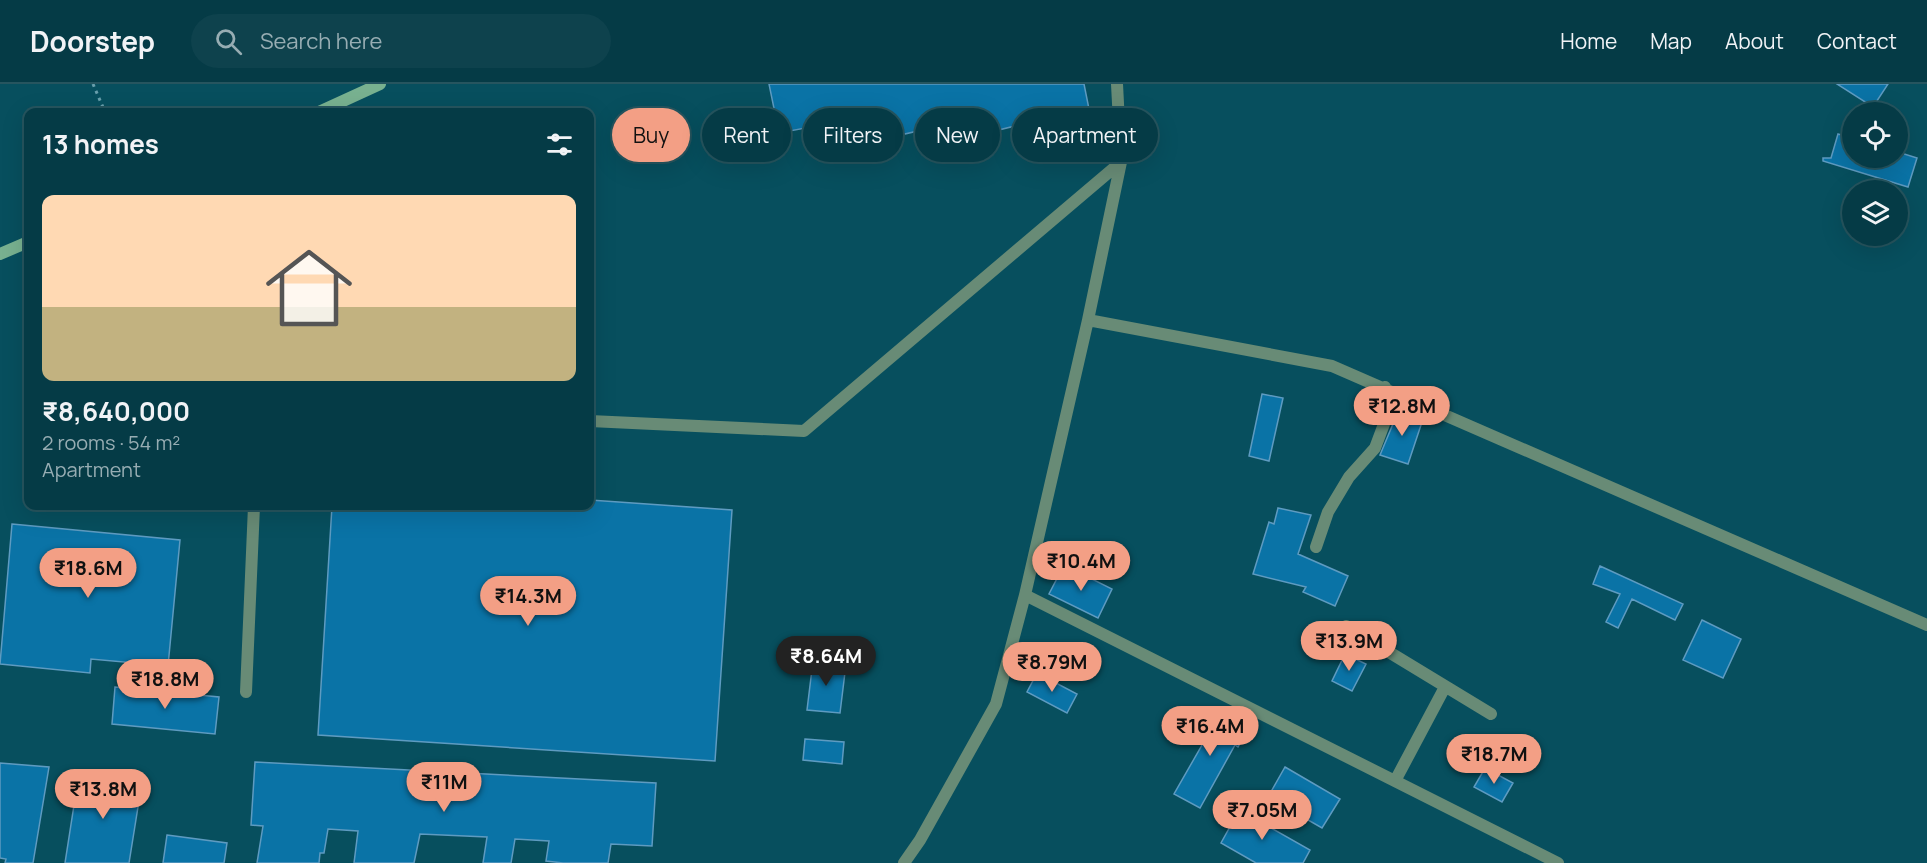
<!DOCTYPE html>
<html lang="en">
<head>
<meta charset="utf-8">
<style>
  body { margin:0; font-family:Manrope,sans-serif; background:#0e424d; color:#f1f3f6; height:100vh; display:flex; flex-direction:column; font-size:22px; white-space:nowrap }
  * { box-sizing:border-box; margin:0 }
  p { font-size:20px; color:#97adb3 }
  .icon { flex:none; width:33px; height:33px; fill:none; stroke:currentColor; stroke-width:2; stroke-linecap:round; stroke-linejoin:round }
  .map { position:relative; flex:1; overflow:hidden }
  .side { position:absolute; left:24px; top:24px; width:570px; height:402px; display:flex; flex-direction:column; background:#053b46; border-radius:12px; box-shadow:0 6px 24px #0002,0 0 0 2px #26555f }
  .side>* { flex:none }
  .hud { position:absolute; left:612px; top:24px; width:570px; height:54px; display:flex; gap:12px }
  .tools { position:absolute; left:1842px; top:18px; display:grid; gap:12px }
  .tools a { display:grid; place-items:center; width:66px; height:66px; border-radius:50%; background:#053b46; box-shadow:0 6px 24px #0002,0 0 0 2px #26555f; font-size:30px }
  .price { position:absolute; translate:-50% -51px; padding:0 14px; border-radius:21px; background:#f39f85; color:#111; font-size:20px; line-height:39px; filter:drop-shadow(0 2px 3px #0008) }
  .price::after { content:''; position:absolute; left:50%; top:36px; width:18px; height:14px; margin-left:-9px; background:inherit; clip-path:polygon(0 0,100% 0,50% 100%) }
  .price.on { background:#222; color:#fff }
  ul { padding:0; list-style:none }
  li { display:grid; align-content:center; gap:12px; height:318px; padding:0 18px }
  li+li { border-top:2px solid #26555f }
  li span { display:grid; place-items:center; height:186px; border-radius:12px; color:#555 }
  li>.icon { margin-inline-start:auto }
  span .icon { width:108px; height:108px; fill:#fffc; stroke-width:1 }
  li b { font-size:26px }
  h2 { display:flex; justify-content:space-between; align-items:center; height:72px; padding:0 18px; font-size:26px }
  .pill { padding:0 21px; border-radius:27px; background:#053b46; box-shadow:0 6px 24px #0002,0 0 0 2px #26555f; font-size:21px; line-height:54px }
  .pill.on { background:#f39f85; color:#111 }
  header { display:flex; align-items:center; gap:36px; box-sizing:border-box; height:84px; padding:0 30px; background:#053b46; border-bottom:2px solid #26555f }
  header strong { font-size:28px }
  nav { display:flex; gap:33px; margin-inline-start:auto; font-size:21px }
  .search { width:420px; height:54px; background:#0e424d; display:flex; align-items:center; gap:15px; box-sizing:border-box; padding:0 21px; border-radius:33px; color:#97adb3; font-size:22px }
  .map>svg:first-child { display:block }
</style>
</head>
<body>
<header>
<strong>Doorstep</strong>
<div class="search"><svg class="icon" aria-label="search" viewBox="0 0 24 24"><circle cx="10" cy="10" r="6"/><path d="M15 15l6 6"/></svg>Search here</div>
<nav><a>Home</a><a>Map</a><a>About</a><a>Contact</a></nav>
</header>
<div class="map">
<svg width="1927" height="779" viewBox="0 0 1927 779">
  <rect width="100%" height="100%" fill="#074f5e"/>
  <path fill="#0a73a6" stroke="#5e9bc1" stroke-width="1.5" d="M 769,0 L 1084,0 L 1094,50 L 1050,60 L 1049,56 L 1027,60 L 1024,46 L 1016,48 L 1015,42 L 962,55 L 960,47 L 933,54 L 931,44 L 883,55 L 881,48 L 854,53 L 852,44 L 818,50 L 816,42 L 779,49 Z
    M 1837,0 L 1888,0 L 1873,23 Z
    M 1838,50 L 1852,54 L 1852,74 L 1898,74 L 1898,68 L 1917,74 L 1908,103 L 1823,77 L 1823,74 L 1831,74 Z
    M 1262,310 L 1283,314 L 1269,377 L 1249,372 Z
    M 1395,326 L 1423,335 L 1408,380 L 1380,371 L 1395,335 Z
    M 590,416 L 732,426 L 715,677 L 318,651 L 332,422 L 590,422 Z
    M 1278,424 L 1311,431 L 1298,470 L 1348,492 L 1335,522 L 1303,508 L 1306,503 L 1253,490 L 1269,438 L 1274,440 Z
    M 12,440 L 180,456 L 168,582 L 91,575 L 90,589 L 0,580 Z
    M 1064,481 L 1112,505 L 1098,534 L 1049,510 Z
    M 1600,482 L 1683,520 L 1675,536 L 1632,515 L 1618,544 L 1606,538 L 1620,510 L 1593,500 Z
    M 1702,536 L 1741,555 L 1723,594 L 1683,576 Z
    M 1345,570 L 1366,580 L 1352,607 L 1332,597 Z
    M 813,577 L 846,580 L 840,629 L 807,626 Z
    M 1037,589 L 1077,610 L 1067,629 L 1027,608 Z
    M 115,603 L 219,613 L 215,650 L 112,640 Z
    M 1210,624 L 1248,645 L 1238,663 L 1235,661 L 1200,724 L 1174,710 L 1210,647 L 1200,642 Z
    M 805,655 L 844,658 L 842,680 L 803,676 Z
    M 255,678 L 656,699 L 652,762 L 611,760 L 608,779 L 563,779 L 546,777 L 549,757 L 515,755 L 511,779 L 483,779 L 487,753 L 420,750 L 414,779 L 354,779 L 358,747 L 328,745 L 324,769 L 320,769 L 319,779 L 257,779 L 263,742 L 251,741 Z
    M 0,679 L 49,683 L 33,779 L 5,779 L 6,775 L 0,774 Z
    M 1285,683 L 1340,715 L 1322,744 L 1268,713 Z
    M 1485,684 L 1513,699 L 1502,718 L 1474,703 Z
    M 79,689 L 142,698 L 129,779 L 65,779 Z
    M 1241,723 L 1268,738 L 1266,741 L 1310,766 L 1303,779 L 1256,779 L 1221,759 Z
    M 167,751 L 227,759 L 224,779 L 163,779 Z"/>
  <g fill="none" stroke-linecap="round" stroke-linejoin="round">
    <path stroke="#699fac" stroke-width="3" stroke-dasharray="3 4.5" stroke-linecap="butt" d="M 93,0 L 105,28"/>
    <path stroke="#688b76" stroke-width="12" d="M 1088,236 L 1332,282 L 1927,541
      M 590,337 L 804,347 L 1121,78
      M 1316,463 L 1328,428 L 1349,393 L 1375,364 L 1387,332 L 1385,303
      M 1025,511 L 1558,779
      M 1346,542 L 1491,630
      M 246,608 L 254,422
      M 1395,697 L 1445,603
      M 904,779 L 920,756 L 996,620 L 1025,511 L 1088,236 L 1121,78 L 1117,0"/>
    <path stroke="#78b190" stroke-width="12" d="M 319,28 L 380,0
      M 0,170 L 28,158"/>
  </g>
</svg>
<div class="tools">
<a><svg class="icon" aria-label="locate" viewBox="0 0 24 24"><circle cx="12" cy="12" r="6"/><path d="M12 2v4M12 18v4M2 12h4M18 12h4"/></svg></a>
<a><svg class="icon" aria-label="layers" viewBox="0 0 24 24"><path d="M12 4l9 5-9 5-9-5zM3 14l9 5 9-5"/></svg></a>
</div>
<b class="price" style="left:1402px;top:353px">₹12.8M</b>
<b class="price" style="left:1081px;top:508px">₹10.4M</b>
<b class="price" style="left:88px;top:515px">₹18.6M</b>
<b class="price" style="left:528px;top:543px">₹14.3M</b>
<b class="price" style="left:1349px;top:588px">₹13.9M</b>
<b class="price on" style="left:826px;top:603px">₹8.64M</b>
<b class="price" style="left:1052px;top:609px">₹8.79M</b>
<b class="price" style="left:165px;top:626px">₹18.8M</b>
<b class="price" style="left:1210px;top:673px">₹16.4M</b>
<b class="price" style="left:1494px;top:701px">₹18.7M</b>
<b class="price" style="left:444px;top:729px">₹11M</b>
<b class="price" style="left:103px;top:736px">₹13.8M</b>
<b class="price" style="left:1262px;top:757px">₹7.05M</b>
<div class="hud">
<a class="pill on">Buy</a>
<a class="pill">Rent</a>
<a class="pill">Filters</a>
<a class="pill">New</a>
<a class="pill">Apartment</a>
</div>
<section class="side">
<h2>13 homes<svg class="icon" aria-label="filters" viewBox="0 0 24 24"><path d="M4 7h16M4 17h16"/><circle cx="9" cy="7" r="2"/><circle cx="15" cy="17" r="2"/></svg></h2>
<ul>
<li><span style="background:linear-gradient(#ffd9b3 60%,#c2b280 0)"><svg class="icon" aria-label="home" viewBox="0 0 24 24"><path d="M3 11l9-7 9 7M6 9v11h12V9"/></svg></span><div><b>₹8,640,000</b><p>2 rooms · 54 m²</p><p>Apartment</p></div></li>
</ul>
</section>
</div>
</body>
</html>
